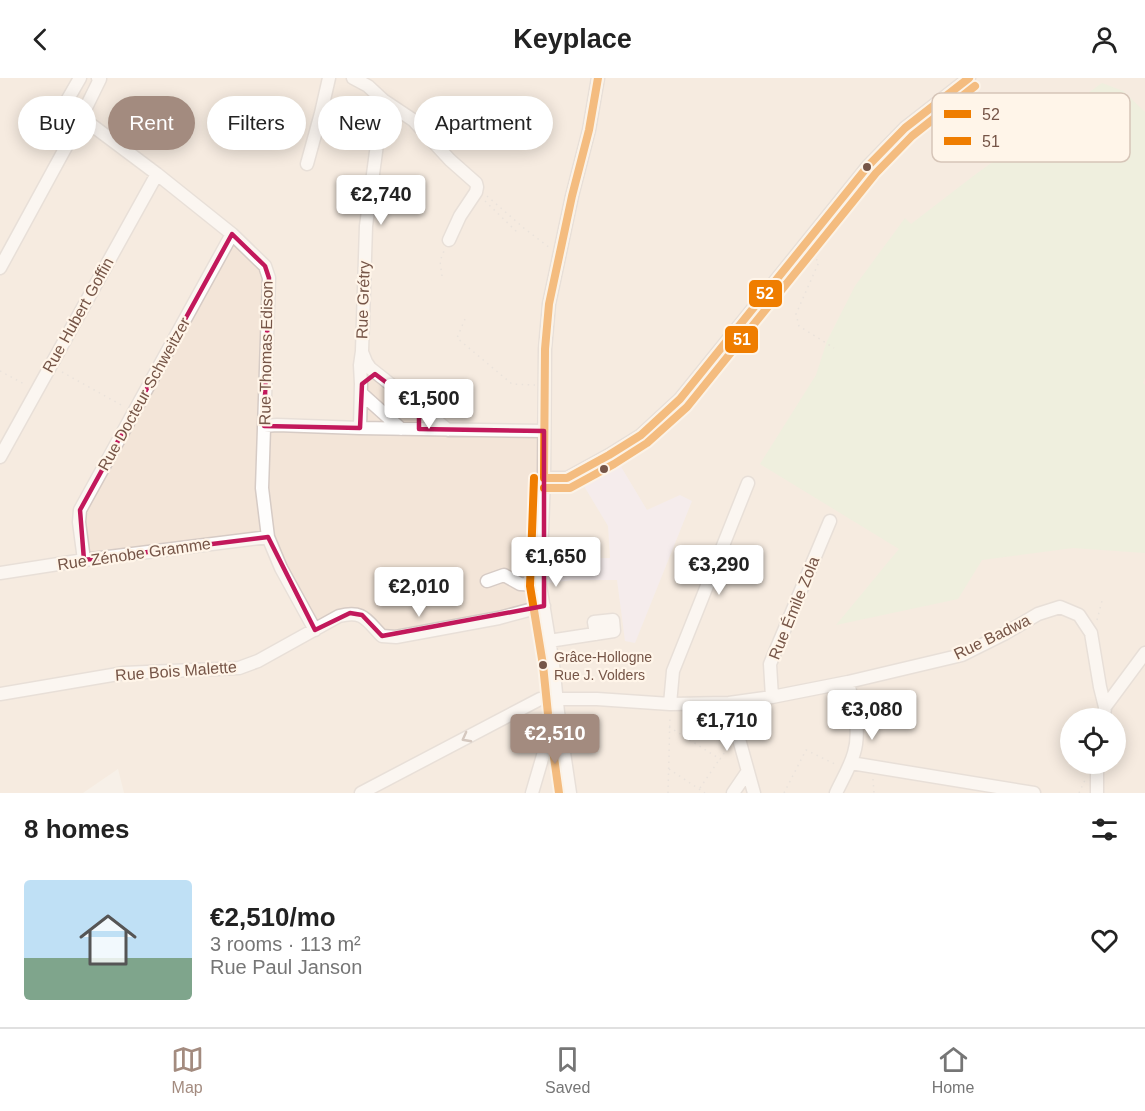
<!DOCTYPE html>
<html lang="en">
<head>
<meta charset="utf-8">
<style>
  body { margin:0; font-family:Helvetica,sans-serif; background:#f6f6f6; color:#222; height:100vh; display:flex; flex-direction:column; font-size:22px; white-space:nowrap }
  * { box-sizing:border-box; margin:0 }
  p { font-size:20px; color:#767676 }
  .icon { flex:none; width:33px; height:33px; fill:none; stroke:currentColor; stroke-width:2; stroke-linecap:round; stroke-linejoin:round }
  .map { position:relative; height:715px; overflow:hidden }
  .details { display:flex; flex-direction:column; background:#fff; flex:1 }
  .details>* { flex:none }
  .guide { position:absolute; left:18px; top:18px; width:600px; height:54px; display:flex; gap:12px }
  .tools { position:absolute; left:1060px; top:630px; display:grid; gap:12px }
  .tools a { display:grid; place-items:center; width:66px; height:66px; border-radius:50%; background:#fff; box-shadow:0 3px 15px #0003; font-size:30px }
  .price { position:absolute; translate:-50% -51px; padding:0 14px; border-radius:6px; background:#fff; color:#222; font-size:20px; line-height:39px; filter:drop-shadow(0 2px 3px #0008) }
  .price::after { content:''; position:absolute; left:50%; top:36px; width:18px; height:14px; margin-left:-9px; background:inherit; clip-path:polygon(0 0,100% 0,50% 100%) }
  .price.current { background:#a38b7f; color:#fff }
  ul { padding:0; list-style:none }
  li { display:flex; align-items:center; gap:18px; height:150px; padding:0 24px }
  li span { display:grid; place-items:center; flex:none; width:168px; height:120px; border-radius:6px; color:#555 }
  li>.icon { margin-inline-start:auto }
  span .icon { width:72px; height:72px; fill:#fffc; stroke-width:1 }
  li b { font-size:26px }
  h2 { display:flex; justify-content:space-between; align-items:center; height:72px; padding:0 24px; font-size:26px }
  .chip { padding:0 21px; border-radius:27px; background:#fff; box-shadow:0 3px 15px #0003; font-size:21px; line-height:54px }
  .chip.current { background:#a38b7f; color:#fff }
  header { display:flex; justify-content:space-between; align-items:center; height:78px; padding:0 24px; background:#fff; font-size:27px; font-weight:800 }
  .dock { display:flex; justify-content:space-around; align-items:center; height:84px; border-top:2px solid #e0e0e0; background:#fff; font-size:16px; color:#767676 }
  .dock a { display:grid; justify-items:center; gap:3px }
  .dock .current { color:#a38b7f }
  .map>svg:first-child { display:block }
</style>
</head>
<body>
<header><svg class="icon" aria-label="back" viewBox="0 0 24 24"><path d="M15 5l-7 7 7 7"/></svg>Keyplace<svg class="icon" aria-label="person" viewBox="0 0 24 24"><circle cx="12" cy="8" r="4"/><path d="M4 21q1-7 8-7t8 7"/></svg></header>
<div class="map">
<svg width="1145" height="715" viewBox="0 0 1145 715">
  <rect width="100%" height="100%" fill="#f7f0e8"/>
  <path fill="#f3e5d8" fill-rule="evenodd" d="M 0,0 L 1145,0 L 1145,715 L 124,715 L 118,691 L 83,715 L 0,715 ZM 1071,640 L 1116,640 L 1116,686 L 1071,686 Z"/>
  <path fill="#f2e7f1" d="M 614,383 L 620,387 L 647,432 L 680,417 L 692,423 L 635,565 L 625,563 L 617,502 L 574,502 L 547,505 L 549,481 L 610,480 L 608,448 L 581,403 L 582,400 Z"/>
  <path fill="#e4edd2" d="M 1102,5 L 1123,13 L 1145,34 L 1145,299 L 1143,305 L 1145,307 L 1145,475 L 1073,470 L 982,482 L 958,521 L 836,547 L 899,471 L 760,386 L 816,297 L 827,263 L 855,208 L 905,140 L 911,146 L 976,96 Z"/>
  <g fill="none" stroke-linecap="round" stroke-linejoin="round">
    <g stroke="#d6cbc5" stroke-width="15">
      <path id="minor" d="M 353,0 L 368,8 L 383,22 L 413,42 L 450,82 L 476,105 L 477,109 L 476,114 L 460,138 L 449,162
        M 81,39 L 157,96 L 232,156 L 265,188 L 269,200 L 262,410 L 268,459 L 281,490 L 315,552
        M 73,56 L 53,47 L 80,0
        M 307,86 L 321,35 L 329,0
        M 0,190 L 73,56 L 100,1 L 98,0
        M 362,274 L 366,284 L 370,290 L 448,352
        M 361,315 L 401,351
        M 264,348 L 277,347 L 360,350 L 544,353
        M 360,350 L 361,306 L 360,287 L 362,273 L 366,148 L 383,22
        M 0,379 L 157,96
        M 544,400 L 567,400 L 609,377 L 641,357 L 680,321 L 868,88 L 905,50 L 969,0
        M 84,482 L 79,444 L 80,432 L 232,156
        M 0,495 L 84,482 L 268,459
        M 487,503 L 504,497 L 520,506 L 540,507
        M 549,563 L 614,553 L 613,542 L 594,544 L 596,556
        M 0,616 L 124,595 L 239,590 L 258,583 L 339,538 C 364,532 366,542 382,558 L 396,559 L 499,540 L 544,528
        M 772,619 L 770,586 L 830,443
        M 729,625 L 754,715
        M 670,626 L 673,593 L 748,405
        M 1105,629 L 1145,575
        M 851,685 L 1034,715
        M 361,715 L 540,621 L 556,620 L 564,621 L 597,621 L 670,626 L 729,625 L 772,619 L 848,604 L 962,577 L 1004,556 L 1038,536 L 1060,529 L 1079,537 L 1091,555 L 1100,609 L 1105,629 L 1104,640
        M 532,715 L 549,657 L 560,648
        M 570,715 L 558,634 L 553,586 L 540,507 L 544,400 L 545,271 L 549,226 L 572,118 L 589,52 L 598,0
        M 733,715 L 748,693
        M 836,715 C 842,702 850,689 854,675 C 861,652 853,627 848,604
        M 1097,715 L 1097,686"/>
    </g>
    <path stroke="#dad0cb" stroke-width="1.5" stroke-dasharray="1.5 4.5" stroke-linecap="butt" d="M 487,118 L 525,151 L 550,170
      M 485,123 L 517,154
      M 812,177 L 819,184 L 796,236 L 799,248 L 834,270
      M 442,198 L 440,183 L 444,173
      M 465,241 L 457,260 L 512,306 L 535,307
      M 0,293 L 26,307
      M 62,294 L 123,328
      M 1097,542 L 1103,519
      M 669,649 L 720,681 L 730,667
      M 669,691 L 705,715
      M 873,701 L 874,715
      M 700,710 L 719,682
      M 668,715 L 670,638
      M 784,715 L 806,672 L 837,687
      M 1079,715 L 1085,702"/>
    <use href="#minor" stroke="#fefdfc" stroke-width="12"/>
    <g stroke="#fff5e9" stroke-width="12">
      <path id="bus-1" d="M 544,400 L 567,400 L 609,377 L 641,357 L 680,321 L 868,88 L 905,50 L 969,0
        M 544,400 L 545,271 L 549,226 L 572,118 L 589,52 L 598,0"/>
    </g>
    <g stroke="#fff5e9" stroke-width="12">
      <path id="bus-2" d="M 534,400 L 530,508 L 543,587 L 548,636 L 559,715
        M 544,410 L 570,410 L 614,386 L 647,365 L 687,329 L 876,95 L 912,58 L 975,8"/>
    </g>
    <use href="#bus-1" stroke="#ef7d00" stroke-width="8"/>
    <use href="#bus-2" stroke="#ef7d00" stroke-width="8"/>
  </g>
  <defs><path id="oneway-chevron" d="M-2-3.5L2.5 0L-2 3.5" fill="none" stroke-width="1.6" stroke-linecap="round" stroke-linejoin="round" transform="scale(1.5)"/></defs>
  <use stroke="#ac988f" href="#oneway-chevron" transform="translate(466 660) rotate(152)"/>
  <path d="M0 0H1145V715H0ZM 232,156 L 265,188 L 269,200 L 264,348 L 360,350 L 362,306 L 375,296 L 419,329 L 419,351 L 544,353 L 544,528 L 382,558 L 362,537 L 350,535 L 315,552 L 268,459 L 84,482 L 80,432 Z" fill="#f7f0e8" fill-opacity=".55" fill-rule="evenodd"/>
  <path fill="none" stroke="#c2185b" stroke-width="4.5" stroke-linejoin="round" d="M 232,156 L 265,188 L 269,200 L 264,348 L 360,350 L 362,306 L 375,296 L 419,329 L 419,351 L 544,353 L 544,528 L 382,558 L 362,537 L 350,535 L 315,552 L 268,459 L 84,482 L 80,432 Z"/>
  <g fill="#765547" stroke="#fff5e9" stroke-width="2">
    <circle cx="867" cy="89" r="5"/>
    <circle cx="604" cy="391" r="5"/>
    <circle cx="543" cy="587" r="5"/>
  </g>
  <g text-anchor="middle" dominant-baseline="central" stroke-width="4.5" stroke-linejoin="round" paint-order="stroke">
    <g font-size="14" fill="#765547" stroke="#fff5e9" text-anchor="start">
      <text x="554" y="579">Grâce-Hollogne<tspan x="554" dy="18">Rue J. Volders</tspan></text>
    </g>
    <g font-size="16" fill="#765547" stroke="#fff5e9">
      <text transform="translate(363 222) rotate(-88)">Rue Grétry</text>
      <text transform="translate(78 237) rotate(-61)">Rue Hubert Goffin</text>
      <text transform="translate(266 275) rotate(-89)">Rue Thomas Edison</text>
      <text transform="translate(144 316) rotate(-61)">Rue Docteur Schweitzer</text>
      <text transform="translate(134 476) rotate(-8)">Rue Zénobe Gramme</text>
      <text transform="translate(794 530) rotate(-68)">Rue Émile Zola</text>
      <text transform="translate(992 559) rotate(-26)">Rue Badwa</text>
      <text transform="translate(176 593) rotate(-4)">Rue Bois Malette</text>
    </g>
  </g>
  <rect x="932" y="15" width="198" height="69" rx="9" fill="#fff5e9" stroke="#d6c5b8" stroke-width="1.5"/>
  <rect x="944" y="32" width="27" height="8" fill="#ef7d00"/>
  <rect x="944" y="59" width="27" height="8" fill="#ef7d00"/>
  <g font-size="16" fill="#765547">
    <text x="982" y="42">52</text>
    <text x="982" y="69">51</text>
  </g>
  <g stroke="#fff5e9" stroke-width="2">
    <rect x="748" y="201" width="35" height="29" rx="6" fill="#ef7d00"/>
    <rect x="724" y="247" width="35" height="29" rx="6" fill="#ef7d00"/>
  </g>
  <g font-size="16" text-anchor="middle" font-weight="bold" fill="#fff">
    <text x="765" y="221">52</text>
    <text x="742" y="267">51</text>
  </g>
</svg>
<div class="tools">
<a><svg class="icon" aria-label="locate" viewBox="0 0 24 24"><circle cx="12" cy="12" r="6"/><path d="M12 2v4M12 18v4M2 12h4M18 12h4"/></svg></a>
</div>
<b class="price" style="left:381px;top:148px">€2,740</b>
<b class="price" style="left:429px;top:352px">€1,500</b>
<b class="price" style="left:556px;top:510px">€1,650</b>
<b class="price" style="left:719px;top:518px">€3,290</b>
<b class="price" style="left:419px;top:540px">€2,010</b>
<b class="price" style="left:872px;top:663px">€3,080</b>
<b class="price" style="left:727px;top:674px">€1,710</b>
<b class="price current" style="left:555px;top:687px">€2,510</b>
<div class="guide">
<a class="chip">Buy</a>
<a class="chip current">Rent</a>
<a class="chip">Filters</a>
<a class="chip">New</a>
<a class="chip">Apartment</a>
</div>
</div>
<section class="details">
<h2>8 homes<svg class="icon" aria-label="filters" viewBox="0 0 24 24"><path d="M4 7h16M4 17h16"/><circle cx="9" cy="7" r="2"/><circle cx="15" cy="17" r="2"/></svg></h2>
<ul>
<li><span style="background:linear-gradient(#bfe0f5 65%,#7fa58c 0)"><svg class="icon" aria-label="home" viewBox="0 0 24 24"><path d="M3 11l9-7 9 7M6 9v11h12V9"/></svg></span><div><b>€2,510/mo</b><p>3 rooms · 113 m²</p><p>Rue Paul Janson</p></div><svg class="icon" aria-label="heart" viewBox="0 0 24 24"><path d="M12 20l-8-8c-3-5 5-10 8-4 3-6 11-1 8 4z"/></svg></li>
</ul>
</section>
<nav class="dock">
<a class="current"><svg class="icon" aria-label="map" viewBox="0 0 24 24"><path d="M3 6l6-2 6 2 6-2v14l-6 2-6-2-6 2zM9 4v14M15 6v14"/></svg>Map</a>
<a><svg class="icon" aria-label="saved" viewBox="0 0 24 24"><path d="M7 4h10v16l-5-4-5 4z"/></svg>Saved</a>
<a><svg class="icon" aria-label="home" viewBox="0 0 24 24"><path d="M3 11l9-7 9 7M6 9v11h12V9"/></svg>Home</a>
</nav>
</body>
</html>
